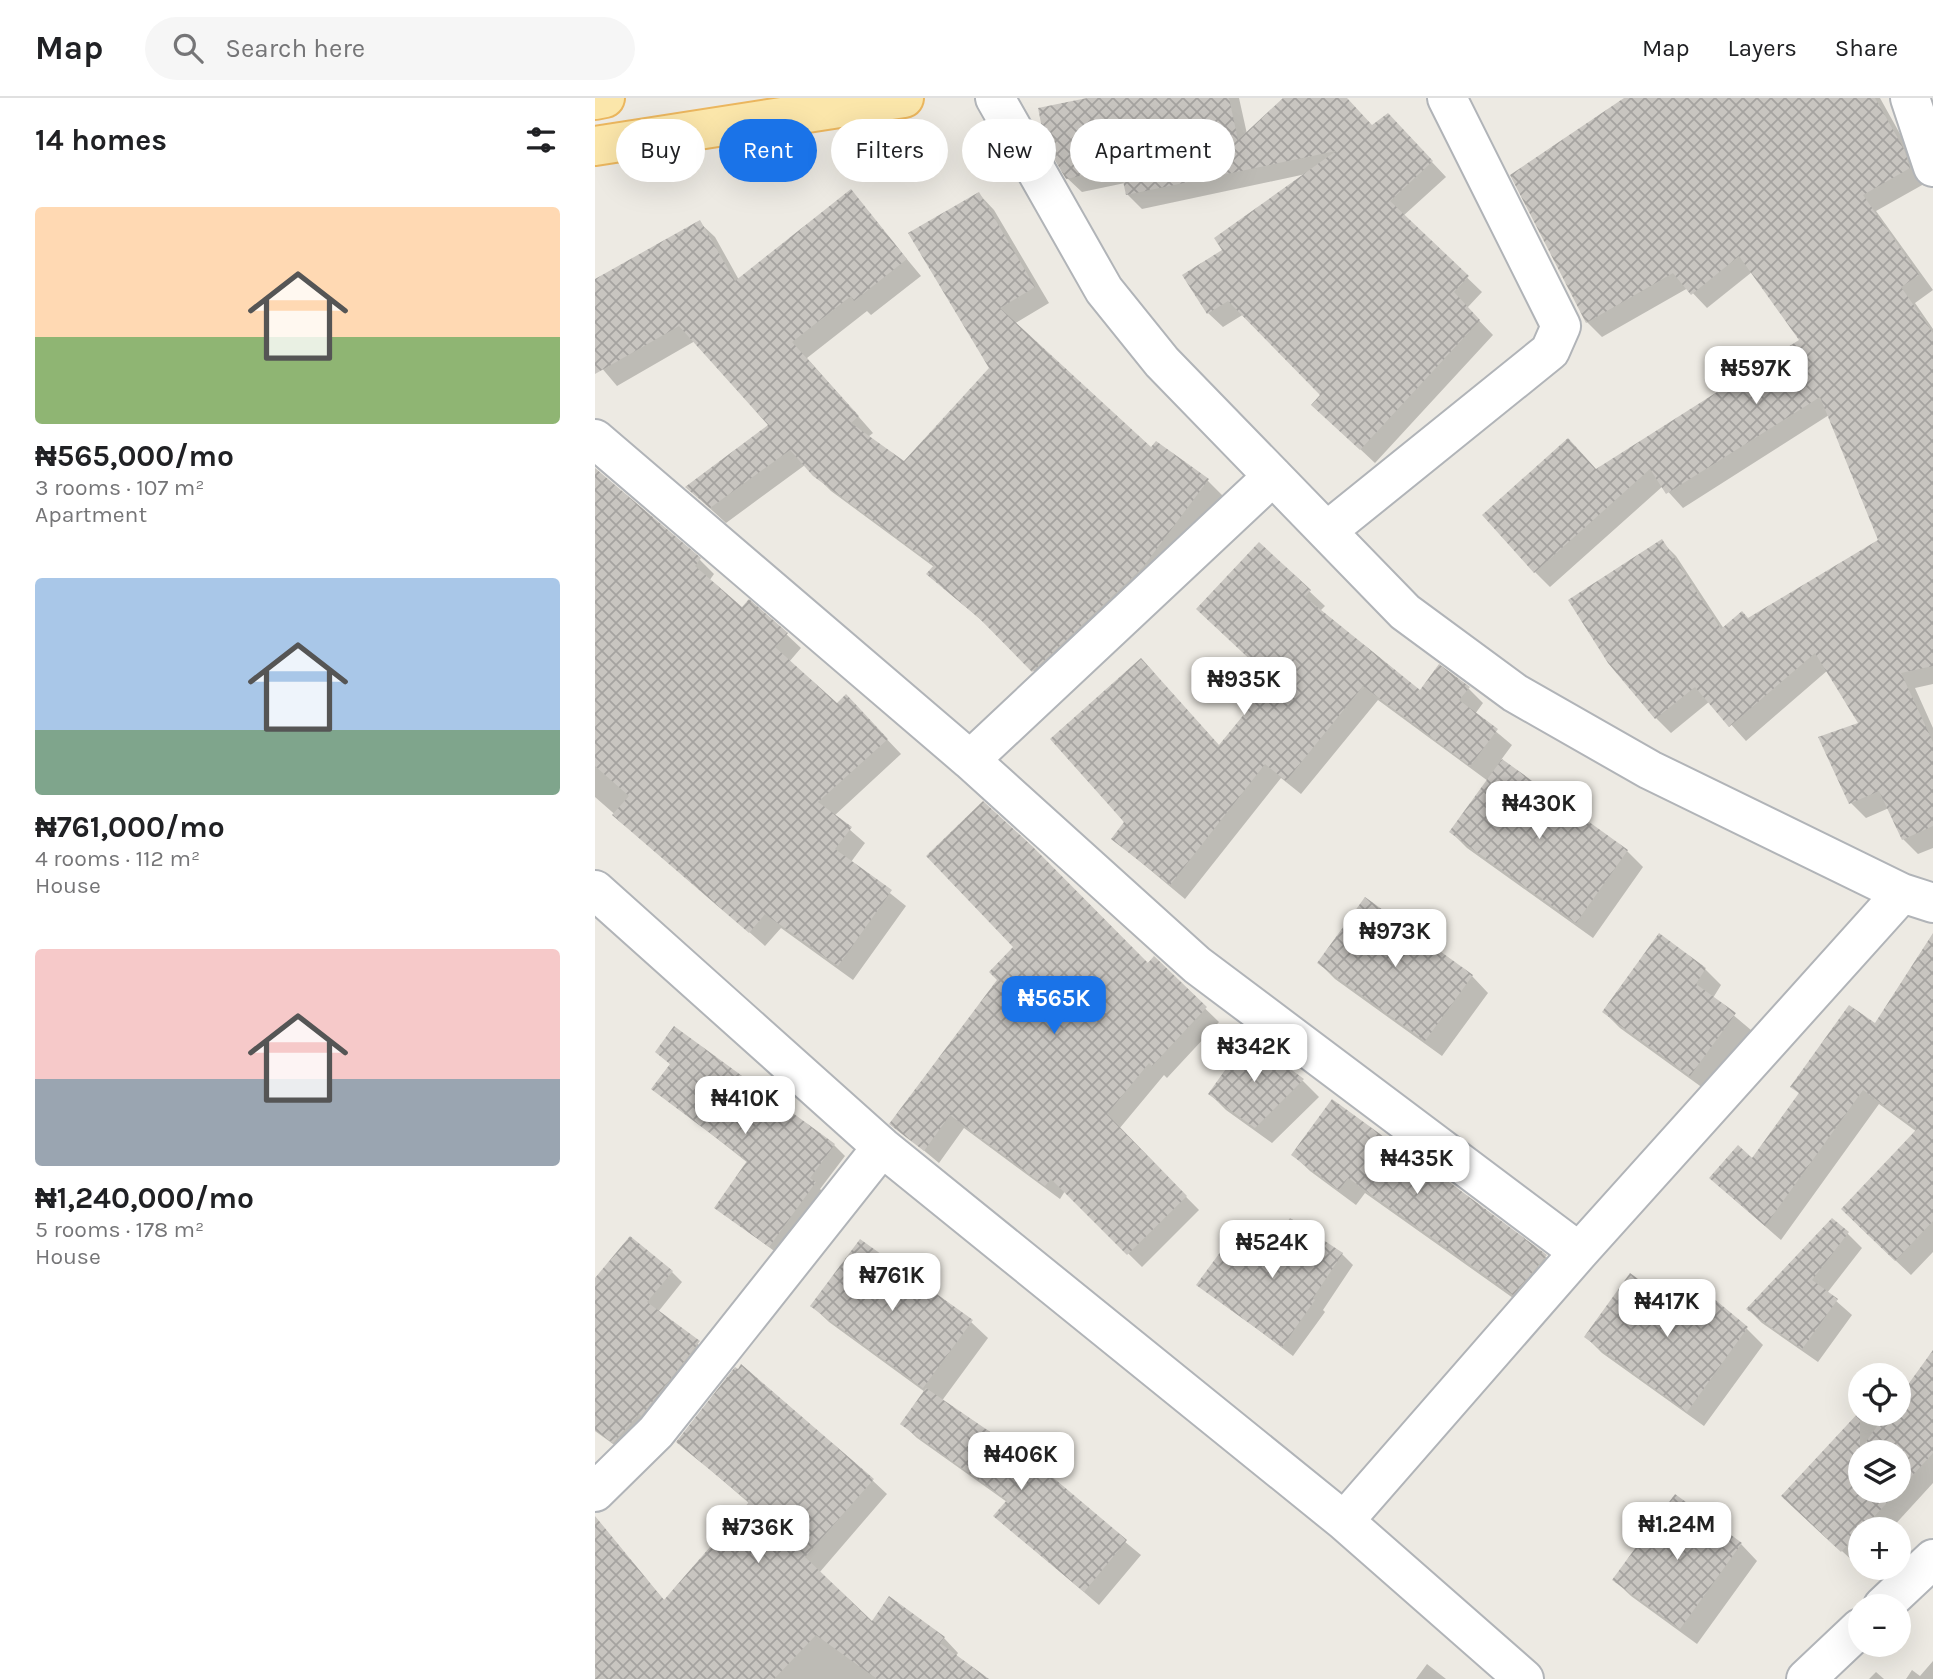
<!DOCTYPE html>
<html lang="en">
<head>
<meta charset="utf-8">
<style>
  body { margin:0; font-family:Karla,sans-serif; background:#f6f6f6; color:#202124; height:100vh; display:flex; flex-direction:column; font-size:26px; white-space:nowrap }
  * { box-sizing:border-box; margin:0 }
  p { font-size:23px; color:#757577 }
  .icon { flex:none; width:38px; height:38px; fill:none; stroke:currentColor; stroke-width:2; stroke-linecap:round; stroke-linejoin:round }
  .map { position:relative; flex:1; overflow:hidden }
  .drawer { display:flex; flex-direction:column; background:#fff; width:595px }
  .drawer>* { flex:none }
  .guide { position:absolute; left:21px; top:21px; width:665px; height:63px; display:flex; gap:14px }
  .controls { position:absolute; left:1253px; top:1265px; display:grid; gap:14px }
  .controls a { display:grid; place-items:center; width:63px; height:63px; border-radius:50%; background:#fff; box-shadow:0 7px 28px #0002; font-size:35px }
  .price { position:absolute; translate:-50% -60px; padding:0 16px; border-radius:14px; background:#fff; color:#222; font-size:23px; line-height:46px; filter:drop-shadow(0 2px 4px #0008) }
  .price::after { content:''; position:absolute; left:50%; top:42px; width:21px; height:16px; margin-left:-10px; background:inherit; clip-path:polygon(0 0,100% 0,50% 100%) }
  .price.selected { background:#1a73e8; color:#fff }
  ul { padding:0; list-style:none }
  li { display:grid; align-content:center; gap:14px; height:371px; padding:0 35px }
  li span { display:grid; place-items:center; height:217px; border-radius:7px; color:#555 }
  li>.icon { margin-inline-start:auto }
  span .icon { width:126px; height:126px; fill:#fffc; stroke-width:1 }
  li b { font-size:30px }
  h2 { display:flex; justify-content:space-between; align-items:center; height:84px; padding:0 35px; font-size:30px }
  .tag { padding:0 24px; border-radius:32px; background:#fff; box-shadow:0 7px 28px #0002; font-size:24px; line-height:63px }
  .tag.selected { background:#1a73e8; color:#fff }
  header { display:flex; align-items:center; gap:42px; box-sizing:border-box; height:98px; padding:0 35px; background:#fff; border-bottom:2px solid #e0e0e0 }
  header strong { font-size:33px }
  nav { display:flex; gap:38px; margin-inline-start:auto; font-size:24px }
  .search { width:490px; height:63px; background:#f6f6f6; display:flex; align-items:center; gap:18px; box-sizing:border-box; padding:0 24px; border-radius:38px; color:#757577; font-size:26px }
  main { display:flex; flex:1; min-height:0 }
  .map>svg:first-child { display:block }
</style>
</head>
<body>
<header>
<strong>Map</strong>
<div class="search"><svg class="icon" aria-label="search" viewBox="0 0 24 24"><circle cx="10" cy="10" r="6"/><path d="M15 15l6 6"/></svg>Search here</div>
<nav><a>Map</a><a>Layers</a><a>Share</a></nav>
</header>
<main>
<section class="drawer">
<h2>14 homes<svg class="icon" aria-label="filters" viewBox="0 0 24 24"><path d="M4 7h16M4 17h16"/><circle cx="9" cy="7" r="2"/><circle cx="15" cy="17" r="2"/></svg></h2>
<ul>
<li><span style="background:linear-gradient(#ffd9b3 60%,#8fb573 0)"><svg class="icon" aria-label="home" viewBox="0 0 24 24"><path d="M3 11l9-7 9 7M6 9v11h12V9"/></svg></span><div><b>₦565,000/mo</b><p>3 rooms · 107 m²</p><p>Apartment</p></div></li>
<li><span style="background:linear-gradient(#a9c7e8 70%,#7fa58c 0)"><svg class="icon" aria-label="home" viewBox="0 0 24 24"><path d="M3 11l9-7 9 7M6 9v11h12V9"/></svg></span><div><b>₦761,000/mo</b><p>4 rooms · 112 m²</p><p>House</p></div></li>
<li><span style="background:linear-gradient(#f6c9c9 60%,#9aa5b1 0)"><svg class="icon" aria-label="home" viewBox="0 0 24 24"><path d="M3 11l9-7 9 7M6 9v11h12V9"/></svg></span><div><b>₦1,240,000/mo</b><p>5 rooms · 178 m²</p><p>House</p></div></li>
</ul>
</section>
<div class="map">
<svg width="1338" height="1581" viewBox="0 0 1338 1581">
  <defs>
    <pattern id="building-cross-hatch" width="8" height="8" patternUnits="userSpaceOnUse" patternTransform="scale(1.75)"><rect width="8" height="8" fill="#c8c5c0"/><path d="M0 0l8 8M0 8l8-8" fill="none" stroke="#a5a3a0"/></pattern>
  </defs>
  <rect width="100%" height="100%" fill="#edeae3"/>
  <path fill="#0003" fill-rule="evenodd" d="M 501,0 L 644,0 L 652,36 L 691,0 L 751,0 L 777,28 L 807,32 L 851,79 L 808,118 L 887,194 L 872,210 L 898,237 L 780,365 L 733,321 L 728,296 L 649,216 L 628,229 L 613,215 L 630,152 L 711,76 L 547,111 L 532,96 L 530,85 L 487,94 L 472,80 Z
    M 1068,0 L 1285,0 L 1323,68 L 1329,86 L 1281,113 L 1338,192 L 1320,205 L 1338,231 L 1338,586 L 1320,590 L 1338,630 L 1338,750 L 1323,756 L 1308,741 L 1294,710 L 1271,720 L 1256,705 L 1265,626 L 1233,572 L 1151,643 L 1115,603 L 1076,635 L 1061,620 L 1066,443 L 1081,458 L 1129,531 L 1153,522 L 1286,443 L 1234,317 L 1088,410 L 1068,388 L 955,489 L 940,474 L 1002,372 L 1207,243 L 1157,174 L 1112,210 L 1093,190 L 1007,239 L 992,224 Z
    M 256,94 L 326,178 L 276,217 L 272,213 L 212,260 L 278,335 L 273,339 L 309,365 L 396,271 L 384,96 L 399,112 L 454,205 L 419,226 L 557,352 L 562,345 L 613,383 L 628,398 L 564,485 L 453,588 L 401,535 L 333,476 L 339,469 L 236,393 L 210,367 L 131,425 L 108,404 L 92,389 L 175,327 L 100,243 L 22,288 L 0,262 L 0,183 L 104,124 L 120,139 L 144,182 Z
    M 0,372 L 105,462 L 119,476 L 114,483 L 147,512 L 191,536 L 206,550 L 194,564 L 242,607 L 265,613 L 306,656 L 239,718 L 270,745 L 256,764 L 311,808 L 258,882 L 186,830 L 170,848 L 0,699 Z
    M 664,446 L 730,508 L 725,513 L 825,595 L 873,590 L 888,605 L 880,616 L 917,647 L 906,662 L 1032,753 L 1048,769 L 998,840 L 872,750 L 856,734 L 893,683 L 783,602 L 706,696 L 686,680 L 590,801 L 518,741 L 625,648 L 679,582 Z
    M 771,801 L 877,878 L 893,895 L 847,958 L 740,881 L 724,865 Z
    M 1331,849 L 1338,854 L 1338,1154 L 1316,1177 L 1263,1127 L 1322,1034 L 1284,1006 L 1186,1142 L 1132,1095 L 1280,928 Z
    M 559,861 L 624,924 L 572,980 L 569,977 L 524,1031 L 604,1112 L 547,1169 L 470,1093 L 465,1101 L 369,1030 L 344,1065 L 297,1026 Z
    M 1110,871 L 1126,887 L 1118,900 L 1156,932 L 1112,993 L 1025,930 L 1009,914 Z
    M 654,943 L 708,983 L 724,999 L 677,1045 L 631,1012 L 615,996 Z
    M 62,954 L 239,1047 L 250,1058 L 225,1091 L 230,1096 L 186,1158 L 121,1110 L 153,1065 L 59,991 L 76,967 Z
    M 698,1057 L 820,1060 L 951,1159 L 967,1175 L 935,1212 L 770,1095 L 761,1107 L 715,1073 Z
    M 1252,1135 L 1267,1150 L 1232,1195 L 1257,1217 L 1223,1264 L 1167,1225 L 1153,1211 Z
    M 747,1156 L 758,1167 L 728,1212 L 730,1214 L 698,1258 L 604,1187 L 667,1165 Z
    M 77,1174 L 87,1184 L 63,1214 L 114,1255 L 29,1354 L 0,1333 L 0,1183 Z
    M 217,1208 L 376,1224 L 393,1240 L 346,1304 L 439,1369 L 546,1457 L 504,1507 L 400,1418 L 412,1404 L 322,1340 L 307,1326 L 330,1294 L 234,1224 Z
    M 1089,1217 L 1152,1231 L 1168,1247 L 1109,1328 L 1007,1255 L 991,1239 Z
    M 1338,1255 L 1338,1385 L 1295,1432 L 1265,1432 L 1265,1464 L 1262,1467 L 1188,1398 L 1265,1315 L 1277,1316 L 1287,1325 L 1294,1316 L 1304,1316 L 1304,1302 ZM 1265,1354 L 1304,1354 L 1304,1393 L 1265,1393 Z
    M 83,1344 L 277,1382 L 292,1396 L 224,1475 L 277,1525 L 349,1540 L 363,1555 L 361,1558 L 391,1581 L 0,1581 L 0,1452 L 15,1440 L 70,1503 L 155,1406 Z
    M 1146,1446 L 1162,1463 L 1102,1546 L 1036,1498 L 1019,1482 Z
    M 1338,1563 L 1338,1581 L 1311,1581 L 1317,1572 L 1325,1578 Z
    M 832,1566 L 851,1581 L 821,1581 Z
    M 1281,1574 L 1289,1581 L 1274,1581 Z"/>
  <path fill="url(#building-cross-hatch)" d="M 492,0 L 634,0 L 643,42 L 688,0 L 752,0 L 777,27 L 793,15 L 838,63 L 795,103 L 874,178 L 859,194 L 885,222 L 765,352 L 716,307 L 725,297 L 633,203 L 612,216 L 587,177 L 627,152 L 619,140 L 741,53 L 531,97 L 525,69 L 471,81 L 450,45 L 443,10 Z
    M 1029,0 L 1280,0 L 1309,51 L 1315,70 L 1268,97 L 1324,177 L 1306,189 L 1338,235 L 1338,568 L 1306,575 L 1338,644 L 1338,728 L 1307,742 L 1284,693 L 1254,706 L 1223,639 L 1263,625 L 1220,555 L 1134,629 L 1100,589 L 1060,621 L 1013,565 L 973,502 L 1067,441 L 1126,531 L 1147,513 L 1153,520 L 1283,442 L 1225,299 L 1071,396 L 1055,371 L 939,475 L 887,417 L 973,340 L 1001,371 L 1204,242 L 1144,158 L 1096,197 L 1078,175 L 991,225 L 915,77 Z
    M 256,91 L 312,161 L 259,203 L 256,198 L 197,244 L 264,318 L 256,325 L 309,363 L 394,270 L 313,135 L 384,94 L 440,189 L 405,210 L 556,349 L 561,343 L 614,381 L 548,469 L 437,574 L 385,521 L 331,476 L 339,467 L 218,378 L 195,352 L 115,410 L 90,389 L 173,327 L 84,228 L 0,276 L 0,181 L 105,122 L 140,183 Z
    M 0,370 L 106,460 L 100,468 L 147,509 L 154,501 L 193,535 L 180,549 L 242,605 L 251,596 L 293,641 L 223,704 L 257,729 L 240,751 L 297,792 L 243,868 L 170,816 L 154,835 L 17,717 L 34,698 L 0,668 Z
    M 664,444 L 716,492 L 710,499 L 825,592 L 844,566 L 875,589 L 864,602 L 903,631 L 875,668 L 768,588 L 691,683 L 670,666 L 575,787 L 516,741 L 529,724 L 455,641 L 546,560 L 624,647 L 677,582 L 601,511 Z
    M 907,661 L 1033,752 L 981,825 L 854,734 Z
    M 388,703 L 437,748 L 553,865 L 559,858 L 612,909 L 557,968 L 554,965 L 512,1016 L 592,1098 L 532,1157 L 456,1081 L 450,1088 L 355,1017 L 329,1053 L 294,1026 L 402,882 L 394,874 L 418,849 L 331,758 Z
    M 770,799 L 878,877 L 830,943 L 722,865 Z
    M 1064,835 L 1111,870 L 1101,886 L 1141,915 L 1095,978 L 1007,914 Z
    M 1338,835 L 1338,1123 L 1300,1163 L 1246,1111 L 1322,1031 L 1268,992 L 1170,1128 L 1114,1080 L 1143,1047 L 1157,1060 L 1204,995 L 1195,989 L 1254,907 L 1280,925 Z
    M 79,928 L 240,1046 L 215,1080 L 221,1084 L 174,1149 L 119,1110 L 152,1063 L 56,991 L 75,966 L 60,954 Z
    M 653,940 L 709,981 L 660,1030 L 613,996 Z
    M 737,1001 L 818,1060 L 819,1058 L 952,1157 L 918,1197 L 753,1080 L 744,1092 L 696,1057 Z
    M 695,1120 L 748,1155 L 718,1200 L 720,1202 L 687,1249 L 601,1187 L 635,1141 L 666,1163 Z
    M 1237,1120 L 1254,1134 L 1217,1182 L 1243,1201 L 1207,1251 L 1151,1211 Z
    M 35,1138 L 78,1173 L 52,1204 L 105,1243 L 46,1318 L 44,1316 L 18,1345 L 0,1332 L 0,1180 Z
    M 265,1141 L 378,1222 L 328,1290 L 215,1208 Z
    M 1035,1175 L 1089,1214 L 1106,1190 L 1153,1229 L 1092,1314 L 989,1239 Z
    M 1338,1252 L 1338,1355 L 1304,1392 L 1304,1354 L 1265,1354 L 1265,1393 L 1303,1393 L 1246,1454 L 1186,1398 L 1265,1313 L 1265,1352 L 1291,1316 L 1304,1316 L 1304,1299 Z
    M 146,1266 L 279,1381 L 210,1459 L 277,1523 L 294,1498 L 350,1539 L 345,1545 L 394,1581 L 282,1581 L 221,1537 L 179,1581 L 0,1581 L 0,1418 L 69,1502 L 154,1404 L 81,1344 L 140,1269 L 143,1271 Z
    M 331,1290 L 442,1366 L 532,1442 L 489,1494 L 398,1418 L 412,1402 L 305,1326 Z
    M 1080,1396 L 1147,1445 L 1085,1531 L 1017,1482 Z"/>
  <g fill="none" stroke-linecap="round" stroke-linejoin="round">
    <g stroke="#b1b4b8" stroke-width="42">
      <path id="street" d="M 400,0 L 509,192 L 567,264 L 810,514 L 920,595 L 1055,672 L 1307,795 L 1338,805
        M 1315,0 L 1338,69
        M 0,341 L 375,662 L 602,867 L 984,1154
        M 732,433 L 955,253 L 966,228 L 852,0
        M 375,662 L 678,378
        M 0,792 L 287,1049 L 749,1423 L 929,1581
        M 0,1394 L 61,1334 L 287,1049
        M 749,1423 L 984,1154 L 1307,795
        M 1288,1508 L 1338,1461
        M 1211,1581 L 1265,1530"/>
    </g>
    <g stroke="#ebb65e" stroke-width="42">
      <path id="primary" d="M 0,2 L 10,0
        M 0,48 L 309,0"/>
    </g>
    <use href="#street" stroke="#fff" stroke-width="38"/>
    <use href="#primary" stroke="#fbe6aa" stroke-width="38"/>
  </g>
</svg>
<div class="controls">
<a><svg class="icon" aria-label="locate" viewBox="0 0 24 24"><circle cx="12" cy="12" r="6"/><path d="M12 2v4M12 18v4M2 12h4M18 12h4"/></svg></a>
<a><svg class="icon" aria-label="layers" viewBox="0 0 24 24"><path d="M12 4l9 5-9 5-9-5zM3 14l9 5 9-5"/></svg></a>
<a>+</a>
<a>−</a>
</div>
<b class="price" style="left:1161px;top:308px">₦597K</b>
<b class="price" style="left:649px;top:619px">₦935K</b>
<b class="price" style="left:944px;top:743px">₦430K</b>
<b class="price" style="left:800px;top:871px">₦973K</b>
<b class="price selected" style="left:459px;top:938px">₦565K</b>
<b class="price" style="left:659px;top:986px">₦342K</b>
<b class="price" style="left:150px;top:1038px">₦410K</b>
<b class="price" style="left:822px;top:1098px">₦435K</b>
<b class="price" style="left:677px;top:1182px">₦524K</b>
<b class="price" style="left:297px;top:1215px">₦761K</b>
<b class="price" style="left:1072px;top:1241px">₦417K</b>
<b class="price" style="left:426px;top:1394px">₦406K</b>
<b class="price" style="left:1082px;top:1464px">₦1.24M</b>
<b class="price" style="left:163px;top:1467px">₦736K</b>
<div class="guide">
<a class="tag">Buy</a>
<a class="tag selected">Rent</a>
<a class="tag">Filters</a>
<a class="tag">New</a>
<a class="tag">Apartment</a>
</div>
</div>
</main>
</body>
</html>
